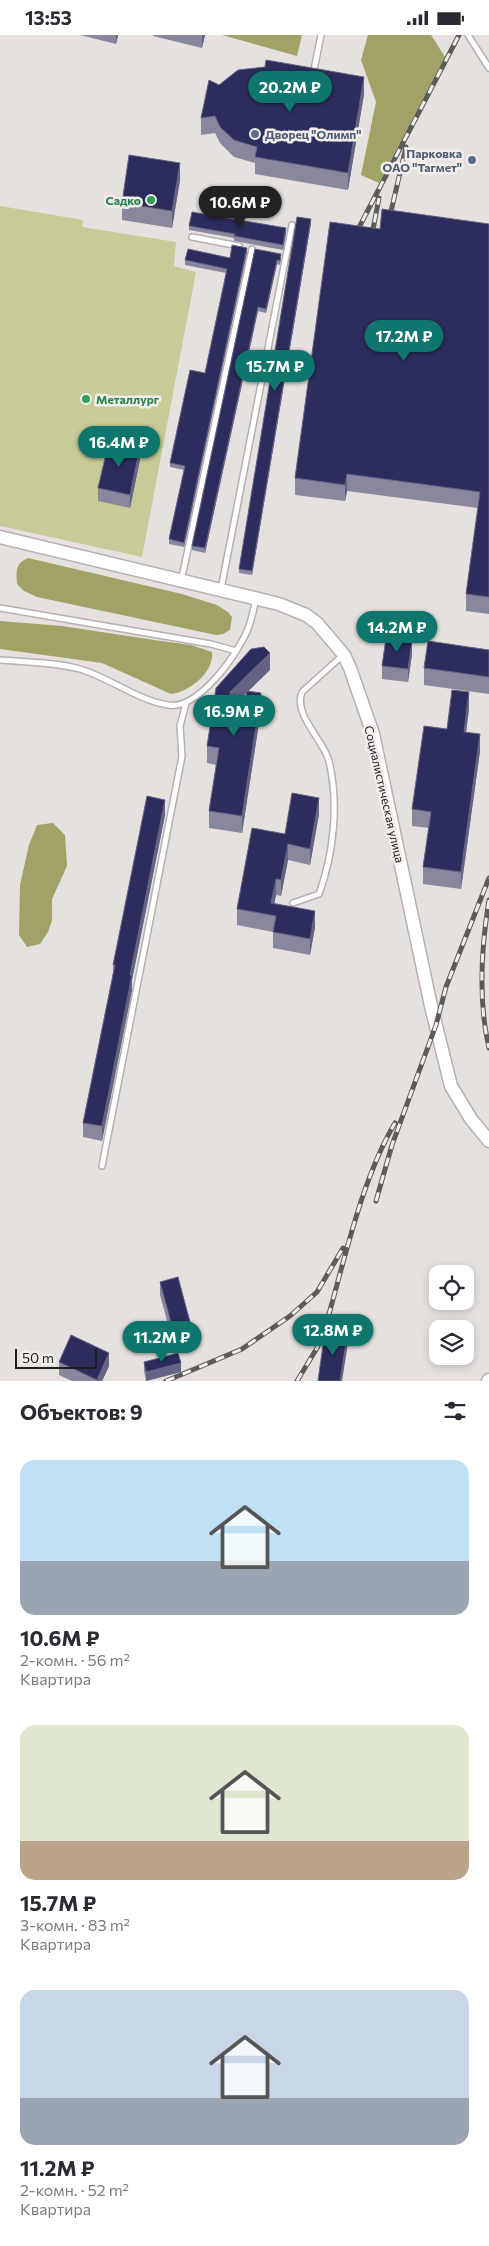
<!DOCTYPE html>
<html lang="ru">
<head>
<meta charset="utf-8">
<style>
  body { margin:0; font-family:Commissioner,sans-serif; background:#f2f2f3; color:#2b2b33; height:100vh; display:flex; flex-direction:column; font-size:19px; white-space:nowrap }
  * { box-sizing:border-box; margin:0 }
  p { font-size:16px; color:#7c7c81 }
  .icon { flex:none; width:28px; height:28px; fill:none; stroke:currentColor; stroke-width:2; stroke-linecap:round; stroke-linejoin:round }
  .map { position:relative; height:1346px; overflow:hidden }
  .panel { display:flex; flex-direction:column; background:#fff; flex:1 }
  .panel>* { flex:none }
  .fabs { position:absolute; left:429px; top:1230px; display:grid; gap:10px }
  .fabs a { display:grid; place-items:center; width:45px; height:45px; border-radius:10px; background:#fff; box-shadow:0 2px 8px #0003; font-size:25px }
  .scale { position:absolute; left:15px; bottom:12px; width:82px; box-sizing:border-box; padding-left:5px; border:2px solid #1e1c1c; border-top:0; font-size:14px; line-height:18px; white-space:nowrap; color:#1e1c1c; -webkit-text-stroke:4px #f3eeec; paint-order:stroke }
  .price { position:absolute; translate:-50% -42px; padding:0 11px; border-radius:18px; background:#0f766e; color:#fff; font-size:16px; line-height:32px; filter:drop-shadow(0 1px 2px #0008) }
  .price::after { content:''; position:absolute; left:50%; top:30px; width:15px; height:11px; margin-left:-8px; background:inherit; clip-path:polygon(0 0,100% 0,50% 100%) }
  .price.on { background:#222; color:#fff }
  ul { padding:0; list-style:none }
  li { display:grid; align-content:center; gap:10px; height:265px; padding:0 20px }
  li span { display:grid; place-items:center; height:155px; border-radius:15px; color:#555 }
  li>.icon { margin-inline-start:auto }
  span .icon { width:90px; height:90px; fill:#fffc; stroke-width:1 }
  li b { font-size:21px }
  h2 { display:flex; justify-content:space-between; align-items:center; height:60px; padding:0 20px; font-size:21px }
  .status { display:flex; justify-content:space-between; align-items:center; height:35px; padding:0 25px; background:#fff; direction:ltr }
  .status svg { height:14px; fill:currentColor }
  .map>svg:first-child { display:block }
</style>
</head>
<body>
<div class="status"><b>13:53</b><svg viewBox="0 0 49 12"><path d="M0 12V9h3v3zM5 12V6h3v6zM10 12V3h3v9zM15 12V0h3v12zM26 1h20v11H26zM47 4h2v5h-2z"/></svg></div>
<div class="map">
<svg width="489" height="1346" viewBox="0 0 489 1346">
  <rect width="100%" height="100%" fill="#e6e1df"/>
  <path fill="#c8cb97" d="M 0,171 L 83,185 L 82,192 L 176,207 L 174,231 L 196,237 L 142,522 L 0,491 Z"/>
  <path fill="#a0a365" d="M 222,0 L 302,0 L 297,21 Z
    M 368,0 L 431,0 L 445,22 L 379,148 L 361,140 L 376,67 L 361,25 Z
    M 28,523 L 182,559 L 217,570 L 228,577 L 232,582 L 230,595 L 223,599 L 216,600 L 37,562 L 24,556 L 17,549 C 16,537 15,528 28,523 Z
    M 0,586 L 62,591 L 161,606 L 191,610 L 212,617 C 215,637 188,658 171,659 L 102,628 L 0,614 Z
    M 53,788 L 65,800 L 67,831 L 52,864 L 52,885 L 48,897 L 40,909 L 27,912 L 19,900 L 20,850 L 29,810 L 37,790 Z"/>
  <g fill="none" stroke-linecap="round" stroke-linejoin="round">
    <g stroke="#b6b1af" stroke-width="8">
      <path id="service" d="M 468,0 L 489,33
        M 314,35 L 321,0
        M 192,202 L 239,211
        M 182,542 L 252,214
        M 221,554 L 292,190
        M 0,573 L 211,609 L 236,616
        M 0,625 C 26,627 54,627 80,634 C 110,643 137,665 168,670 C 196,675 230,628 242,606 C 250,593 253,578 256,563
        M 293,868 L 319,859 C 334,818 339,768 329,726 C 323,704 293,680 302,657 L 343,620
        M 102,1131 L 182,721 L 180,691 L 186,668"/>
    </g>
    <g stroke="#b6b1af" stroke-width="15">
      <path id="tertiary" d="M 0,502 L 279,569 L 306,580 L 317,588 L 344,620 L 350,633 L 373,699 L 431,971 L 451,1051 L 471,1084 L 489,1106
        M 488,1346 L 489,1345"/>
    </g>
    <use href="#service" stroke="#fff" stroke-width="5"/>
    <use href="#tertiary" stroke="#fff" stroke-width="12"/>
    <g stroke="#5d5a59" stroke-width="5">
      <path id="rail" d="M 389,185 L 406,112
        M 354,202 L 459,0
        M 371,205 L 379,163
        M 489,865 C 481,914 478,965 489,1013
        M 376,1166 L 392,1110 L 436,990 L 446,952 L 489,843
        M 166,1346 L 242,1314 L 290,1281 L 317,1257 L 343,1213
        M 297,1346 L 317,1313 L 325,1293 C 344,1228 361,1145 395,1088"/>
    </g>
    <use href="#rail" stroke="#f3eeec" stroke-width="3" stroke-dasharray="9" stroke-linecap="butt"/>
  </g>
  <path fill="#89879e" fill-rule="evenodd" d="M 80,0 L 118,0 L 116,9 Z
    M 153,0 L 205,0 L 202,13 L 153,1 Z
    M 219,50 L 364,59 L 348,155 L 255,139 L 255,128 L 234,122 L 220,108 L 215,98 L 201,100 L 201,83 Z
    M 180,145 L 172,193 L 122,185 L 122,168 Z
    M 311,188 L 252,540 L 239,538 L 239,534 Z
    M 489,189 L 489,579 L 466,576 L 466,559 L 478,473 L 347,456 L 345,466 L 295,460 L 295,443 L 380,194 Z
    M 189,191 L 286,198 L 283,215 L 234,206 L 234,203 L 189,195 Z
    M 255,214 L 281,224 L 280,230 L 277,229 L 266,278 L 258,276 L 205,518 L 192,515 L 192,511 Z
    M 247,217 L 184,512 L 169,509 L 169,504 L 184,435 L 170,432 L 170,428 L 205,338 L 226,238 L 185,230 L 185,225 L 230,223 Z
    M 140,425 L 130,473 L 98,466 L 98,453 Z
    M 489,615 L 489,659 L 424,650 L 424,633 Z
    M 412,619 L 408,647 L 382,644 L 382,631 Z
    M 270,635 L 248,656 L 261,675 L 242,798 L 209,793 L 209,776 L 216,730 L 207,728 L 207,711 L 216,653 ZM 247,657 L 245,671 L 235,669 Z
    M 469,674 L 466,697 L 480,716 L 461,854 L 423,849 L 423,832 L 429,793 L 412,791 L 412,774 L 447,694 Z
    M 319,779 L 310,830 L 288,825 L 281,861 L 276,860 L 274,868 L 315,892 L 310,920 L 273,913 L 273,897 L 237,890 L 237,874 L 285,799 Z
    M 165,780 L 132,945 L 132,955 L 102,1106 L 83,1102 L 83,1088 L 113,938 L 113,930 Z
    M 160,1247 L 190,1300 L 172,1304 L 160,1260 Z
    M 59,1327 L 109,1331 L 102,1346 L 72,1346 L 59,1340 Z
    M 144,1327 L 181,1337 L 146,1346 L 144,1336 Z"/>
  <path fill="#646384" d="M 116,0 L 118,0 L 116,9 Z
    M 202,0 L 205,0 L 202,13 Z
    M 364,42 L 364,59 L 348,155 L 348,138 Z
    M 180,128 L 180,145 L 172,193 L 172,176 Z
    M 311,184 L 311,188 L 252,540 L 252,536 Z
    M 286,193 L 286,198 L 283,215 L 283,210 Z
    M 247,213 L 247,217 L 184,512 L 184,508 Z
    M 277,225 L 277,229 L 266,278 L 266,274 Z
    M 258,272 L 258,276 L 205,518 L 205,513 Z
    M 140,412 L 140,425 L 130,473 L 130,460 Z
    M 347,439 L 347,456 L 345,466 L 345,450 Z
    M 412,606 L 412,619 L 408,647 L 408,634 Z
    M 270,618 L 270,635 L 230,674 L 229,668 L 230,657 Z
    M 469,657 L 469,674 L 464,713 L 464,697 Z
    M 261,658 L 261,675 L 242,798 L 242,781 Z
    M 480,699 L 480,716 L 461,854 L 461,837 Z
    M 319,763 L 319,779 L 310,830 L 310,814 Z
    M 165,765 L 165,780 L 132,945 L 132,955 L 102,1106 L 102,1091 L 130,940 Z
    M 288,809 L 288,825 L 281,861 L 281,845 Z
    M 276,844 L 276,860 L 272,881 L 271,868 Z
    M 315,876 L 315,892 L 310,920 L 310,904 Z
    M 190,1287 L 190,1300 L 172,1304 L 172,1291 Z
    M 348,1295 L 348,1308 L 342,1346 L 340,1346 Z
    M 109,1318 L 109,1331 L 102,1346 L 97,1346 Z
    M 181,1328 L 181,1337 L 146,1346 L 146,1337 Z"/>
  <path fill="#2c2d5d" stroke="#646384" d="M 266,25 L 364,42 L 348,138 L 255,122 L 257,112 L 234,105 L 220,92 L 215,81 L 201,83 L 209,45 L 219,50 L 238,35 L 265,32 Z
    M 129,120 L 180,128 L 172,176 L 122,168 Z
    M 382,174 L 489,189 L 489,562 L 466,559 L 480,457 L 347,439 L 345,450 L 295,443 L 330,187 L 380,194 Z
    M 192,177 L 286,193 L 283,210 L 234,201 L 235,199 L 189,191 Z
    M 297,182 L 311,184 L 252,536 L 239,534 Z
    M 232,210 L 247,213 L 184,508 L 169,504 L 185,431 L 170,428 L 190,335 L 205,338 L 227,234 L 185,225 L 188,214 L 230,223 Z
    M 255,214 L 281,219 L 280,226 L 277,225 L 266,274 L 258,272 L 205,513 L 192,511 Z
    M 109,406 L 140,412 L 130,460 L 98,453 Z
    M 386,603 L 412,606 L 408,634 L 382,631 Z
    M 428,606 L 489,615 L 489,642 L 424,633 Z
    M 264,612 L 270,618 L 230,657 L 229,668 L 245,671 L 247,656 L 261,658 L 242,781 L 209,776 L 219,713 L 207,711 L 216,653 L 251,614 Z
    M 452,655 L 469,657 L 464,697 L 480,699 L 461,837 L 423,832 L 431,777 L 412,774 L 424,691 L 447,694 Z
    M 292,758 L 319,763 L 310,814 L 288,809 L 281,845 L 276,844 L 271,868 L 315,876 L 310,904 L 273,897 L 276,881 L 237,874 L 252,793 L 285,799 Z
    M 147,761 L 165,765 L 130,940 L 132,940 L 102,1091 L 83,1088 L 115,930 L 113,930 Z
    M 178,1242 L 190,1287 L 172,1291 L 160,1247 Z
    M 331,1293 L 348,1295 L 340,1346 L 318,1346 L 324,1303 L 330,1303 Z
    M 71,1300 L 109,1318 L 97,1345 L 59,1327 Z
    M 178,1318 L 181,1328 L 146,1337 L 144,1327 Z"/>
  <g fill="#5c6f8a" stroke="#f3eeec" stroke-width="2">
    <circle cx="255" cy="99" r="5"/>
    <circle cx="472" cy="125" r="5"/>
  </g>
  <g fill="#2e9e5b" stroke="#f3eeec" stroke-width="2">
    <circle cx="151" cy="165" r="5"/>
    <circle cx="86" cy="364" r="5"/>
  </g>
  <g text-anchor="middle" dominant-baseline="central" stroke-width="5" stroke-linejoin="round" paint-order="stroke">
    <g font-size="12" font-weight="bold" fill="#4e5e75" stroke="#f3eeec" text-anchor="start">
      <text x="265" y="99">Дворец "Олимп"</text>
      <text x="462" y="118" text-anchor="end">Парковка<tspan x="462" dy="14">ОАО "Тагмет"</tspan></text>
    </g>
    <g font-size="12" font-weight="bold" fill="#27864d" stroke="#f3eeec" text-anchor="end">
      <text x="141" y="165">Садко</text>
      <text x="96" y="364" text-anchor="start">Металлург</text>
    </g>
    <g font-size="12" fill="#1e1c1c" stroke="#f3eeec">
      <text transform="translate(385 759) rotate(77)">Социалистическая улица</text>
    </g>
  </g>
</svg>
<div class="fabs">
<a><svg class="icon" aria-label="locate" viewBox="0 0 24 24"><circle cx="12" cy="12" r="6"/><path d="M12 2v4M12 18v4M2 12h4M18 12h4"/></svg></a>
<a><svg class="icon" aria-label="layers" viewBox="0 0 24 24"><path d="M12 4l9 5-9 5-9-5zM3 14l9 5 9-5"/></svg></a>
</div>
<div class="scale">50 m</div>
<b class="price" style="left:290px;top:78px">20.2M ₽</b>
<b class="price on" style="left:240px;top:193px">10.6M ₽</b>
<b class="price" style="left:404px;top:327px">17.2M ₽</b>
<b class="price" style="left:275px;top:357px">15.7M ₽</b>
<b class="price" style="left:119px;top:433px">16.4M ₽</b>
<b class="price" style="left:397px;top:618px">14.2M ₽</b>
<b class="price" style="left:234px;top:702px">16.9M ₽</b>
<b class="price" style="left:333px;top:1321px">12.8M ₽</b>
<b class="price" style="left:162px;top:1328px">11.2M ₽</b>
</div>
<section class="panel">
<h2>Объектов: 9<svg class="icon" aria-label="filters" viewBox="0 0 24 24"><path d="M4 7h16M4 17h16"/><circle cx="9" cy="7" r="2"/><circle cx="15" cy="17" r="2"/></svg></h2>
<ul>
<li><span style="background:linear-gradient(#bfe0f5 65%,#9aa5b1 0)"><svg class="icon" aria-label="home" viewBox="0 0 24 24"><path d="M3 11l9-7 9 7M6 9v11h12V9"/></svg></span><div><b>10.6M ₽</b><p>2-комн. · 56 m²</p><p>Квартира</p></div></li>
<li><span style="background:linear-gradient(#dfe7d0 75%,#b9a48a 0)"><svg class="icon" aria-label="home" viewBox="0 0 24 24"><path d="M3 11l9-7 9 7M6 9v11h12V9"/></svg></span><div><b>15.7M ₽</b><p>3-комн. · 83 m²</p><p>Квартира</p></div></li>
<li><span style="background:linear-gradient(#c9d6e8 70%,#9aa5b1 0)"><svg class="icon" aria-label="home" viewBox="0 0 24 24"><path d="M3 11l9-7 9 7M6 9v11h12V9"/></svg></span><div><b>11.2M ₽</b><p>2-комн. · 52 m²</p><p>Квартира</p></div></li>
</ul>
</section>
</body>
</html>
